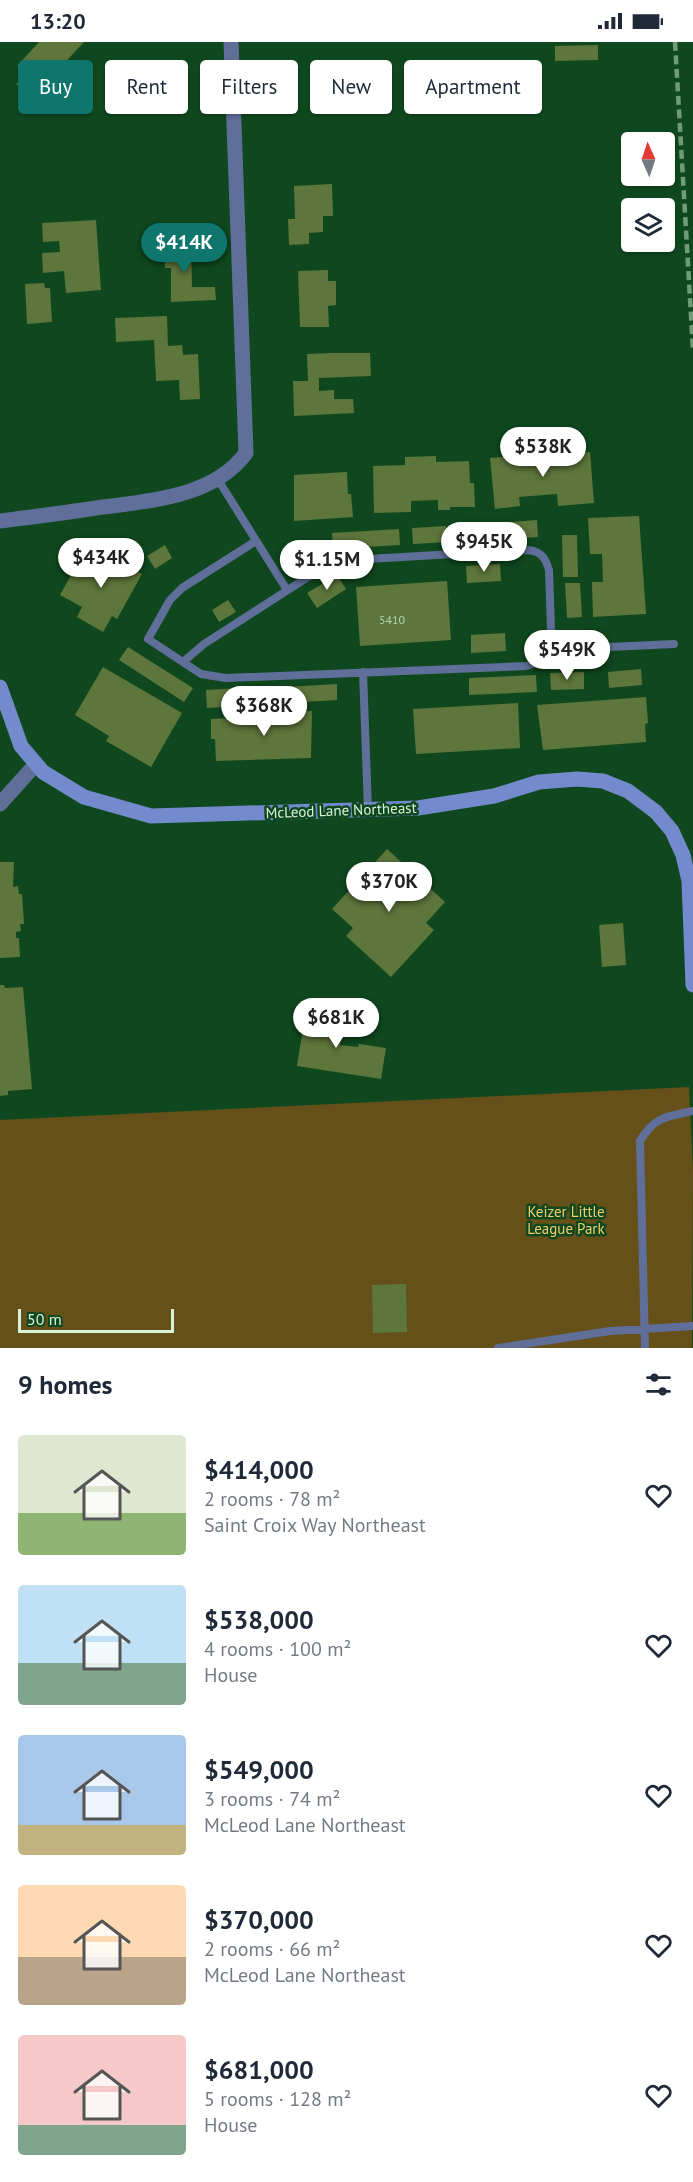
<!DOCTYPE html>
<html lang="en">
<head>
<meta charset="utf-8">
<style>
  body { margin:0; font-family:"PT Sans",sans-serif; background:#f2f2f3; color:#1f2937; height:100vh; display:flex; flex-direction:column; font-size:22px; white-space:nowrap }
  * { box-sizing:border-box; margin:0 }
  p { font-size:20px; color:#747a83 }
  .icon { flex:none; width:33px; height:33px; fill:none; stroke:currentColor; stroke-width:2; stroke-linecap:round; stroke-linejoin:round }
  .map { position:relative; height:1306px; overflow:hidden }
  .drawer { display:flex; flex-direction:column; background:#fff; flex:1 }
  .drawer>* { flex:none }
  .banner { position:absolute; left:18px; top:18px; width:657px; height:54px; display:flex; gap:12px }
  .needle { width:39px; rotate:357deg }
  .tools { position:absolute; left:621px; top:90px; display:grid; gap:12px }
  .tools a { display:grid; place-items:center; width:54px; height:54px; border-radius:6px; background:#fff; box-shadow:0 2px 4px #0004; font-size:30px }
  .scale { position:absolute; left:18px; bottom:15px; width:156px; box-sizing:border-box; padding-left:6px; border:3px solid #d6f2d9; border-top:0; font-size:16px; line-height:21px; white-space:nowrap; color:#d6f2d9; -webkit-text-stroke:4px #0f481e; paint-order:stroke }
  .price { position:absolute; translate:-50% -51px; padding:0 14px; border-radius:21px; background:#fff; color:#222; font-size:20px; line-height:39px; filter:drop-shadow(0 2px 3px #0008) }
  .price::after { content:''; position:absolute; left:50%; top:36px; width:18px; height:14px; margin-left:-9px; background:inherit; clip-path:polygon(0 0,100% 0,50% 100%) }
  .price.current { background:#0f766e; color:#fff }
  ul { padding:0; list-style:none }
  li { display:flex; align-items:center; gap:18px; height:150px; padding:0 18px }
  li span { display:grid; place-items:center; flex:none; width:168px; height:120px; border-radius:6px; color:#555 }
  li>.icon { margin-inline-start:auto }
  span .icon { width:72px; height:72px; fill:#fffc; stroke-width:1 }
  li b { font-size:26px }
  h2 { display:flex; justify-content:space-between; align-items:center; height:72px; padding:0 18px; font-size:26px }
  .chip { padding:0 21px; border-radius:6px; background:#fff; box-shadow:0 2px 4px #0004; font-size:21px; line-height:54px }
  .chip.current { background:#0f766e; color:#fff }
  .status { display:flex; justify-content:space-between; align-items:center; height:42px; padding:0 30px; background:#fff; direction:ltr }
  .status svg { height:16px; fill:currentColor }
  .map>svg:first-child { display:block }
</style>
</head>
<body>
<div class="status"><b>13:20</b><svg viewBox="0 0 49 12"><path d="M0 12V9h3v3zM5 12V6h3v6zM10 12V3h3v9zM15 12V0h3v12zM26 1h20v11H26zM47 4h2v5h-2z"/></svg></div>
<div class="map">
<svg width="693" height="1306" viewBox="0 0 693 1306">
  <rect width="100%" height="100%" fill="#0f481e"/>
  <path fill="#655019" d="M 689,1045 L 693,1129 L 692,1306 L 0,1306 L 0,1078 Z"/>
  <path fill="#5d763b" d="M 39,0 L 84,0 L 32,56 L 16,42 L 26,32 L 17,24 Z
    M 598,3 L 598,18 L 555,19 L 555,4 Z
    M 332,142 L 333,174 L 323,174 L 323,190 L 309,191 L 309,202 L 289,203 L 288,177 L 295,177 L 294,144 Z
    M 96,178 L 101,248 L 66,251 L 64,229 L 43,231 L 42,211 L 60,210 L 59,199 L 43,200 L 42,181 Z
    M 191,199 L 192,245 L 215,245 L 216,258 L 171,260 L 171,226 L 165,226 L 164,200 Z
    M 328,228 L 328,239 L 336,239 L 336,263 L 328,264 L 329,285 L 300,285 L 298,229 Z
    M 44,241 L 45,246 L 50,246 L 52,280 L 27,282 L 25,242 Z
    M 167,274 L 168,304 L 182,303 L 183,313 L 198,312 L 200,357 L 180,358 L 179,338 L 156,339 L 154,298 L 116,300 L 115,276 Z
    M 332,311 L 370,311 L 371,334 L 319,336 L 319,349 L 334,348 L 334,357 L 353,357 L 354,371 L 294,374 L 293,339 L 308,339 L 307,312 Z
    M 556,410 L 556,413 L 590,410 L 594,461 L 558,464 L 557,452 L 519,455 L 520,464 L 495,467 L 490,416 Z
    M 436,414 L 436,420 L 469,419 L 470,441 L 474,441 L 475,465 L 450,465 L 450,468 L 438,468 L 438,458 L 411,459 L 411,470 L 374,471 L 373,424 L 405,423 L 405,415 Z
    M 347,430 L 348,452 L 351,452 L 353,475 L 294,479 L 294,433 Z
    M 639,474 L 646,572 L 593,575 L 592,540 L 603,540 L 602,512 L 590,512 L 588,476 Z
    M 537,478 L 538,495 L 470,499 L 469,483 Z
    M 446,484 L 447,500 L 413,502 L 412,486 Z
    M 399,487 L 400,503 L 333,507 L 332,491 Z
    M 562,493 L 577,493 L 578,535 L 563,535 Z
    M 165,503 L 172,516 L 155,527 L 147,514 Z
    M 102,510 L 142,532 L 117,577 L 112,574 L 103,590 L 77,575 L 82,565 L 60,553 L 81,515 L 95,523 Z
    M 500,522 L 501,539 L 467,541 L 466,524 Z
    M 337,533 L 346,547 L 317,566 L 307,551 Z
    M 447,539 L 451,598 L 360,604 L 356,545 Z
    M 565,541 L 580,541 L 582,575 L 567,576 Z
    M 228,558 L 236,570 L 219,580 L 212,568 Z
    M 505,591 L 506,609 L 471,611 L 471,593 Z
    M 128,605 L 193,646 L 184,660 L 119,618 Z
    M 103,625 L 182,671 L 151,725 L 106,699 L 109,694 L 75,673 Z
    M 641,627 L 642,643 L 609,646 L 608,630 Z
    M 584,630 L 584,647 L 551,648 L 550,631 Z
    M 536,633 L 537,650 L 469,653 L 469,636 Z
    M 337,642 L 337,658 L 270,662 L 269,646 Z
    M 240,646 L 241,664 L 207,666 L 206,648 Z
    M 646,655 L 648,681 L 645,682 L 646,700 L 543,708 L 537,663 Z
    M 518,661 L 520,706 L 416,712 L 413,667 Z
    M 312,669 L 311,716 L 216,719 L 215,697 L 211,697 L 211,677 L 275,674 L 275,670 Z
    M 387,807 L 445,860 L 426,881 L 434,888 L 391,935 L 346,894 L 353,886 L 332,867 Z
    M 0,820 L 14,820 L 13,845 L 18,844 L 19,852 L 22,852 L 24,882 L 20,882 L 21,889 L 16,890 L 16,896 L 19,896 L 20,915 L 0,916 Z
    M 623,881 L 626,923 L 602,925 L 599,883 Z
    M 0,943 L 4,943 L 5,946 L 23,945 L 32,1047 L 8,1049 L 8,1053 L 0,1054 Z
    M 306,968 L 345,974 L 340,1003 L 358,1005 L 359,1002 L 386,1006 L 381,1037 L 297,1024 Z
    M 406,1242 L 407,1290 L 373,1291 L 372,1243 Z"/>
  <g fill="none" stroke-linecap="round" stroke-linejoin="round">
    <path stroke="#606f99" stroke-width="8" d="M 217,436 L 287,548
      M 256,499 L 182,546 L 170,558 L 148,597 L 201,632 L 226,636 L 526,624 L 587,606 L 674,602
      M 183,620 L 204,602 L 333,519 L 525,508 C 539,508 545,514 549,528 L 552,616
      M 363,630 L 368,768
      M 498,1306 L 610,1289 L 693,1284
      M 645,1306 L 640,1099 C 655,1074 666,1075 693,1069"/>
    <path stroke="#606f99" stroke-width="15" d="M 0,479 C 32,475 64,471 96,466 C 147,459 213,456 246,411 L 231,0
      M 0,762 L 35,723"/>
    <path stroke="#738bcd" stroke-width="15" d="M 0,645 L 21,704 L 43,730 L 84,755 L 151,774 L 418,766 L 494,754 L 539,740 L 577,737 L 603,739 L 628,749 L 656,770 L 672,789 L 683,813 L 689,839 L 693,943"/>
    <path stroke="#709b79" stroke-width="4.5" stroke-dasharray="9 4.5" stroke-linecap="butt" d="M 675,0 L 693,308"/>
  </g>
  <g text-anchor="middle" dominant-baseline="central" stroke-width="5" stroke-linejoin="round" paint-order="stroke">
    <g font-size="12" fill="#b8d3b2">
      <text x="392" y="577">5410</text>
    </g>
    <g font-size="15" fill="#d6f2d9" stroke="#0f481e">
      <text transform="translate(341 768) rotate(-2)">McLeod Lane Northeast</text>
    </g>
    <g font-size="15" fill="#f2cc6d" stroke="#0f481e">
      <text x="566" y="1169">Keizer Little<tspan x="566" dy="17">League Park</tspan></text>
    </g>
  </g>
</svg>
<div class="tools">
<a><svg class="needle" viewBox="-14 -14 28 28"><path d="M0-13l5 13h-10z" fill="#e53935"/><path d="M0 13l5-13h-10z" fill="#747a83"/></svg></a>
<a><svg class="icon" aria-label="layers" viewBox="0 0 24 24"><path d="M12 4l9 5-9 5-9-5zM3 14l9 5 9-5"/></svg></a>
</div>
<div class="scale">50 m</div>
<b class="price current" style="left:184px;top:232px">$414K</b>
<b class="price" style="left:543px;top:436px">$538K</b>
<b class="price" style="left:484px;top:531px">$945K</b>
<b class="price" style="left:101px;top:547px">$434K</b>
<b class="price" style="left:327px;top:549px">$1.15M</b>
<b class="price" style="left:567px;top:639px">$549K</b>
<b class="price" style="left:264px;top:695px">$368K</b>
<b class="price" style="left:389px;top:871px">$370K</b>
<b class="price" style="left:336px;top:1007px">$681K</b>
<div class="banner">
<a class="chip current">Buy</a>
<a class="chip">Rent</a>
<a class="chip">Filters</a>
<a class="chip">New</a>
<a class="chip">Apartment</a>
</div>
</div>
<section class="drawer">
<h2>9 homes<svg class="icon" aria-label="filters" viewBox="0 0 24 24"><path d="M4 7h16M4 17h16"/><circle cx="9" cy="7" r="2"/><circle cx="15" cy="17" r="2"/></svg></h2>
<ul>
<li><span style="background:linear-gradient(#dfe7d0 65%,#8fb573 0)"><svg class="icon" aria-label="home" viewBox="0 0 24 24"><path d="M3 11l9-7 9 7M6 9v11h12V9"/></svg></span><div><b>$414,000</b><p>2 rooms · 78 m²</p><p>Saint Croix Way Northeast</p></div><svg class="icon" aria-label="heart" viewBox="0 0 24 24"><path d="M12 20l-8-8c-3-5 5-10 8-4 3-6 11-1 8 4z"/></svg></li>
<li><span style="background:linear-gradient(#bfe0f5 65%,#7fa58c 0)"><svg class="icon" aria-label="home" viewBox="0 0 24 24"><path d="M3 11l9-7 9 7M6 9v11h12V9"/></svg></span><div><b>$538,000</b><p>4 rooms · 100 m²</p><p>House</p></div><svg class="icon" aria-label="heart" viewBox="0 0 24 24"><path d="M12 20l-8-8c-3-5 5-10 8-4 3-6 11-1 8 4z"/></svg></li>
<li><span style="background:linear-gradient(#a9c7e8 75%,#c2b280 0)"><svg class="icon" aria-label="home" viewBox="0 0 24 24"><path d="M3 11l9-7 9 7M6 9v11h12V9"/></svg></span><div><b>$549,000</b><p>3 rooms · 74 m²</p><p>McLeod Lane Northeast</p></div><svg class="icon" aria-label="heart" viewBox="0 0 24 24"><path d="M12 20l-8-8c-3-5 5-10 8-4 3-6 11-1 8 4z"/></svg></li>
<li><span style="background:linear-gradient(#ffd9b3 60%,#b9a48a 0)"><svg class="icon" aria-label="home" viewBox="0 0 24 24"><path d="M3 11l9-7 9 7M6 9v11h12V9"/></svg></span><div><b>$370,000</b><p>2 rooms · 66 m²</p><p>McLeod Lane Northeast</p></div><svg class="icon" aria-label="heart" viewBox="0 0 24 24"><path d="M12 20l-8-8c-3-5 5-10 8-4 3-6 11-1 8 4z"/></svg></li>
<li><span style="background:linear-gradient(#f6c9c9 75%,#7fa58c 0)"><svg class="icon" aria-label="home" viewBox="0 0 24 24"><path d="M3 11l9-7 9 7M6 9v11h12V9"/></svg></span><div><b>$681,000</b><p>5 rooms · 128 m²</p><p>House</p></div><svg class="icon" aria-label="heart" viewBox="0 0 24 24"><path d="M12 20l-8-8c-3-5 5-10 8-4 3-6 11-1 8 4z"/></svg></li>
</ul>
</section>
</body>
</html>
